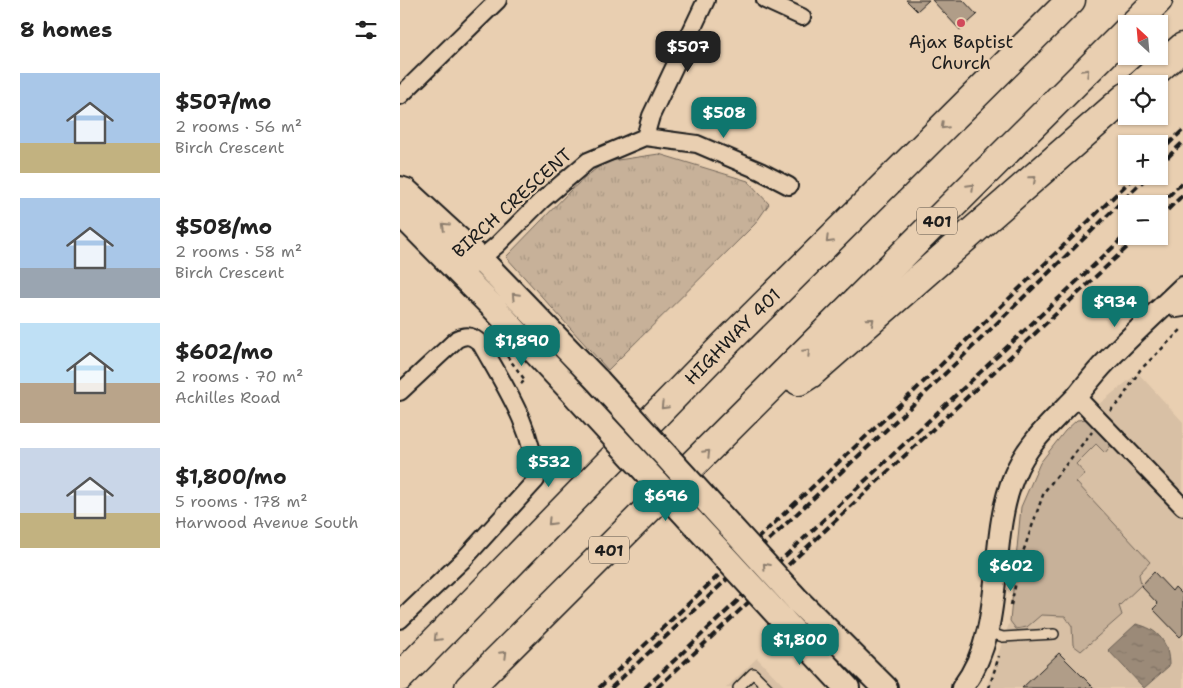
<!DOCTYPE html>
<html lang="en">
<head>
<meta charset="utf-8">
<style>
  body { margin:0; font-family:"Shantell Sans",sans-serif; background:#f6f6f6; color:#222; height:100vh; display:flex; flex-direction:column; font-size:19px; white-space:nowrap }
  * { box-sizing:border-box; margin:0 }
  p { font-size:16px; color:#767676 }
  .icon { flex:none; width:28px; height:28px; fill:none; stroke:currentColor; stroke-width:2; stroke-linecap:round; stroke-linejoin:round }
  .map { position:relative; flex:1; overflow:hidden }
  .side { display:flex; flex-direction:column; background:#fff; width:400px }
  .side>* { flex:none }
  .needle { width:32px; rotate:334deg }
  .tools { position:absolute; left:718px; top:15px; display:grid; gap:10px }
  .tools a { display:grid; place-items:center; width:50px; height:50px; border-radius:0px; background:#fff; box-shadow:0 1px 4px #0004; font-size:25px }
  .price { position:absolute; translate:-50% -42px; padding:0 11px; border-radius:10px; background:#0f766e; color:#fff; font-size:16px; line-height:32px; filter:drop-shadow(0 1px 2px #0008) }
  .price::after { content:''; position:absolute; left:50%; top:30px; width:15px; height:11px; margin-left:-8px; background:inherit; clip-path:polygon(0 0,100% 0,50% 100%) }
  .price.selected { background:#222; color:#fff }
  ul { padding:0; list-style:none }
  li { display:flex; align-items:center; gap:15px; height:125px; padding:0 20px }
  li span { display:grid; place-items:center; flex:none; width:140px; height:100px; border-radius:0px; color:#555 }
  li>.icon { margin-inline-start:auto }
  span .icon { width:60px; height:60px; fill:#fffc; stroke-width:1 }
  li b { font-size:21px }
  h2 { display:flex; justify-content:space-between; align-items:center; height:60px; padding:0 20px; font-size:21px }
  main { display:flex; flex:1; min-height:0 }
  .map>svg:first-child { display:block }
</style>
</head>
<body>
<main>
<section class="side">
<h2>8 homes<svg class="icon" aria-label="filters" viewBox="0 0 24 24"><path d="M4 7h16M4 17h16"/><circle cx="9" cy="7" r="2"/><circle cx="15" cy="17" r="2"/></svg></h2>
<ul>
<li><span style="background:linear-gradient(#a9c7e8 70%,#c2b280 0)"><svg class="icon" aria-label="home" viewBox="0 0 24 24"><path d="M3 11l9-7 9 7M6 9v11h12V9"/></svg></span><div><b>$507/mo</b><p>2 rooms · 56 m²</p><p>Birch Crescent</p></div></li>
<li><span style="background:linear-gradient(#a9c7e8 70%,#9aa5b1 0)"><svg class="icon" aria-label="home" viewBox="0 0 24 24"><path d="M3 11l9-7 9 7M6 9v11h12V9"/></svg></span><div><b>$508/mo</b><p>2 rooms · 58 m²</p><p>Birch Crescent</p></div></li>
<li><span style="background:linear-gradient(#bfe0f5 60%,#b9a48a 0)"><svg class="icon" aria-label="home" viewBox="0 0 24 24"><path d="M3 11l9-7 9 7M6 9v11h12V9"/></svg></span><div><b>$602/mo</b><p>2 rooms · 70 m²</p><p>Achilles Road</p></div></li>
<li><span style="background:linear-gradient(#c9d6e8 65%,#c2b280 0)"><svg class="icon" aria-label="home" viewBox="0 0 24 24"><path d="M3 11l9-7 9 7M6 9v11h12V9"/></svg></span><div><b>$1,800/mo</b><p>5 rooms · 178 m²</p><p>Harwood Avenue South</p></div></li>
</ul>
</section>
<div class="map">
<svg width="783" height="688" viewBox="0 0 783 688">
  <defs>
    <pattern id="grass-tufts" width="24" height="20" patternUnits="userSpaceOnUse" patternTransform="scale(1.25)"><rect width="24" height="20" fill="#c7b199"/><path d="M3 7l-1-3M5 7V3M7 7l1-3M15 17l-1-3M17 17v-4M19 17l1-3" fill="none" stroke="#aa9883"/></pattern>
    <pattern id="water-ripples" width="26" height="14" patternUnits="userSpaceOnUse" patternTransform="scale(1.25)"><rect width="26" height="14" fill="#9b8a78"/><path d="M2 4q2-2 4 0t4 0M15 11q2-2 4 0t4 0" fill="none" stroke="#7e7062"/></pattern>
  </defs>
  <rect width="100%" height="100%" fill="#e9cfb1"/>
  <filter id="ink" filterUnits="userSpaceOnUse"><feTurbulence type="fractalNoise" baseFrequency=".02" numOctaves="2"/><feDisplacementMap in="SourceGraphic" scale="10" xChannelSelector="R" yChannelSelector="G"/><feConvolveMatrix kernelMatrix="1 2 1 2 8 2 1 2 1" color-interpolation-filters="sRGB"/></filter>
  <g filter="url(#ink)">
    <path fill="#d8c0a5" d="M 738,373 L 783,422 L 783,688 L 586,688 L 610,621 L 621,507 L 640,463 L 665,431 Z
      M 357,658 L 386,688 L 326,688 Z"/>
    <path fill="url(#grass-tufts)" stroke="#72665a" d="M 259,154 L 348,181 L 369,204 L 355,224 L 208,370 L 106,257 L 172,189 L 204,162 Z"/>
    <path fill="#c7b199" stroke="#72665a" d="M 689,419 L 712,444 L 705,453 L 696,444 L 676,464 L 685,474 L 676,482 L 750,562 L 739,574 L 741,585 L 719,606 L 722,615 L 681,651 L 673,645 L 672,626 L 665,616 L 641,615 L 627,627 L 616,629 L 610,621 L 621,507 L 640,463 L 665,431 L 677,420 Z"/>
    <path fill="url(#water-ripples)" stroke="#685e53" d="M 736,624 C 759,629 769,643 769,666 L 744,688 L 708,650 Z"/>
    <path fill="#b09d88" stroke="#1c1c1c" d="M 506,0 L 529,0 L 517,11 Z
      M 532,0 L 563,0 L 577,15 L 560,30 Z
      M 754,572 L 772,591 L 775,587 L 783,595 L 783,634 L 780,637 L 753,609 L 758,604 L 741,586 Z
      M 659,653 L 694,688 L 622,688 Z"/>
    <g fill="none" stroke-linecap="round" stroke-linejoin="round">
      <g stroke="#1c1c1c" stroke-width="12">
        <path id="service" d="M 587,632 L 603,637 L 654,634
          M 338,688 L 353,673 L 368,688"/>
      </g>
      <g stroke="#1c1c1c" stroke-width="20">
        <path id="minor" d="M 365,0 L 402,17
          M 0,96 L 98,0
          M 245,137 L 251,116 L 306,0
          M 61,275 L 97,245 L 141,201 L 188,161 L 245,137 L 297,144 L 360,171 L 389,186
          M 777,309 L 783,308
          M 0,392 L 57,339 C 67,334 73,336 81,344 C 105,387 134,429 136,480 L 64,559 L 0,620
          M 676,396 L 783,507"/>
      </g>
      <g stroke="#1c1c1c" stroke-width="24">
        <path id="tertiary" d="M 562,688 C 608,627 586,543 614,476 C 627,443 653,421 677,396 C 685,386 693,376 701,367 C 727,339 756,313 783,287"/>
      </g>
      <g stroke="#1c1c1c" stroke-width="28">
        <path id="secondary" d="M 0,189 L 6,191 L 80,259 L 198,381
          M 0,213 L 94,308 L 179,399
          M 399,602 L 485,688
          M 381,618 L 447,688"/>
      </g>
      <g stroke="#1c1c1c" stroke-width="31">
        <g id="motorway">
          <path d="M 734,24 L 758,0"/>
          <path d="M 741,84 L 783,47"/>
          <path d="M 399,381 L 410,374 L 726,97"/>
          <path id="s1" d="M 0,677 L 323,346 L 671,0"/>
          <path d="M 69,688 L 726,32"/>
        </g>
      </g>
      <path stroke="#1c1c1c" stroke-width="2.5" stroke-dasharray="4 4" stroke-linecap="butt" d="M 107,356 L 125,380 L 121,384
        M 710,411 L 721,400 L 740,370 L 783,328
        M 611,605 L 622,555 L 644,492 L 692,432
        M 589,688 L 599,656"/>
      <use href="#service" stroke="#e9cfb1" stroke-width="9"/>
      <use href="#minor" stroke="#e9cfb1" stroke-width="16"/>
      <use href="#tertiary" stroke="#e9cfb1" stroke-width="20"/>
      <use href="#secondary" stroke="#e9cfb1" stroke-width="24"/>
      <use href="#motorway" stroke="#e9cfb1" stroke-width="28"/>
      <path stroke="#1c1c1c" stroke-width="4" stroke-dasharray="8 4" stroke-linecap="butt" d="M 759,153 L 783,130
        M 759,166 L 783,142
        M 759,205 L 783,182
        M 759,218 L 783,195
        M 199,688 L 510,395 L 735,176
        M 211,688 L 517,401 L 748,176
        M 245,688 L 726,235
        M 257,688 L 739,236"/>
      <g stroke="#1c1c1c" stroke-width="28" stroke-linecap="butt">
        <path id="secondary-bridge" d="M 198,381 L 399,602
          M 179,399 L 381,618"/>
      </g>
      <use href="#secondary-bridge" stroke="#e9cfb1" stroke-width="24"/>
    </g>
    <defs><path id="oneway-chevron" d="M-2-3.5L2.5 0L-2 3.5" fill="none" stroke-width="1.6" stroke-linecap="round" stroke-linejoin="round" transform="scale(1.25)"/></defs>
    <g stroke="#8d7e6e">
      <use href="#oneway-chevron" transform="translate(686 72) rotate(-45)"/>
      <use href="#oneway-chevron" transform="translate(544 126) rotate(135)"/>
      <use href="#oneway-chevron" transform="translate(633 179) rotate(-41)"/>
      <use href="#oneway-chevron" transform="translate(571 187) rotate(-45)"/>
      <use href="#oneway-chevron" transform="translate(45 226) rotate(-137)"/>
      <use href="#oneway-chevron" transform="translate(429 240) rotate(135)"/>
      <use href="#oneway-chevron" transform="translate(115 296) rotate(-134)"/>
      <use href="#oneway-chevron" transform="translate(471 321) rotate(-41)"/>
      <use href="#oneway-chevron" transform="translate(407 352) rotate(-45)"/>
      <use href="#oneway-chevron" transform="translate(264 406) rotate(134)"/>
      <use href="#oneway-chevron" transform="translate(307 453) rotate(-45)"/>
      <use href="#oneway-chevron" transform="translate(151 522) rotate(134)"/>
      <use href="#oneway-chevron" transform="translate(366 566) rotate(-132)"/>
      <use href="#oneway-chevron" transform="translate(37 638) rotate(134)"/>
      <use href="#oneway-chevron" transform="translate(104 654) rotate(-45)"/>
    </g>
  </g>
  <circle fill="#d1495b" stroke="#e9cfb1" stroke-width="2" cx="561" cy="23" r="5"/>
  <g text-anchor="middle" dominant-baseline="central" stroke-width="4.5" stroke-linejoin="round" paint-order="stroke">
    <g fill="#e9cfb1" stroke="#5a5249" stroke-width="1">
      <rect x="517" y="207.5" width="40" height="27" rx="4"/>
      <rect x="189" y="536.5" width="40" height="27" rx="4"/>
    </g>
    <g font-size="16" font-weight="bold" fill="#1c1c1c">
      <text x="537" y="221">401</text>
      <text x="209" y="550">401</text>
    </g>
    <g font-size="18" fill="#1c1c1c" stroke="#e9cfb1">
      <text x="561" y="42">Ajax Baptist<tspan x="561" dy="21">Church</tspan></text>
    </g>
    <g font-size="18" fill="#1c1c1c" stroke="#e9cfb1">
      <text transform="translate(112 203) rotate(-42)">BIRCH CRESCENT</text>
      <text stroke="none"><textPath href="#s1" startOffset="476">HIGHWAY 401</textPath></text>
    </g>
  </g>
</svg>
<div class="tools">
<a><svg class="needle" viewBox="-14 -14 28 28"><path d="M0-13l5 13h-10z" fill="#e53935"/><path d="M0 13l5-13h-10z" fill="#767676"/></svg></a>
<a><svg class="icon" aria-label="locate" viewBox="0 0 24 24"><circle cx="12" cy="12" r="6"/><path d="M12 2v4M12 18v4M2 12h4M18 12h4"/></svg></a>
<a>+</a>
<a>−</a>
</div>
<b class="price selected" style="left:288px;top:73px">$507</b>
<b class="price" style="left:324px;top:139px">$508</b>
<b class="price" style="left:715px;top:328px">$934</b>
<b class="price" style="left:122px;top:367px">$1,890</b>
<b class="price" style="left:149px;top:488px">$532</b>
<b class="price" style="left:266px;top:522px">$696</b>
<b class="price" style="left:611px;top:592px">$602</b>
<b class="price" style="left:400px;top:666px">$1,800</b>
</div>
</main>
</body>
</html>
